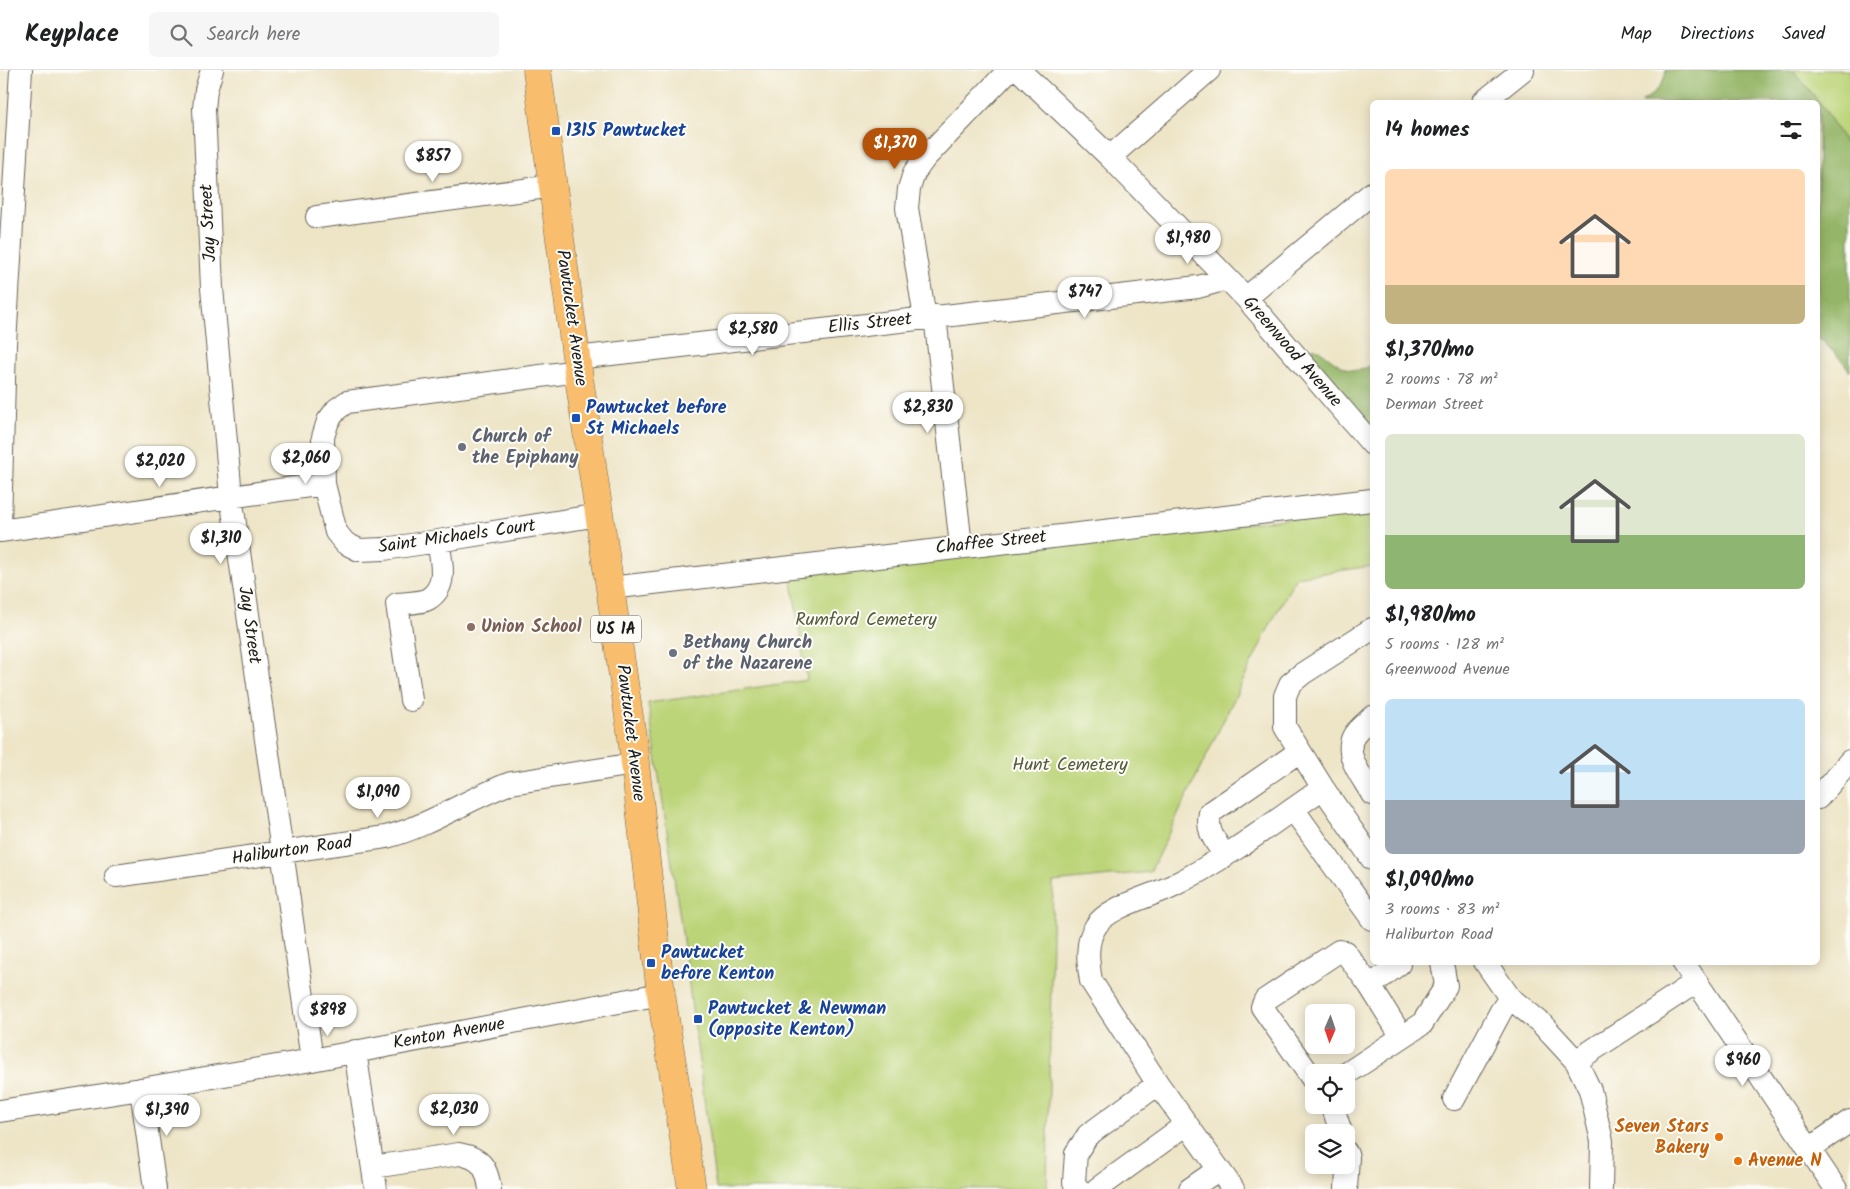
<!DOCTYPE html>
<html lang="en">
<head>
<meta charset="utf-8">
<style>
  body { margin:0; font-family:Kalam,sans-serif; background:#f6f6f6; color:#202124; height:100vh; display:flex; flex-direction:column; font-size:19px; white-space:nowrap }
  * { box-sizing:border-box; margin:0 }
  p { font-size:16px; color:#757577 }
  .icon { flex:none; width:28px; height:28px; fill:none; stroke:currentColor; stroke-width:2; stroke-linecap:round; stroke-linejoin:round }
  .map { position:relative; flex:1; overflow:hidden }
  .sheet { position:absolute; left:1370px; top:30px; width:450px; height:865px; display:flex; flex-direction:column; background:#fff; border-radius:8px; box-shadow:0 2px 12px #0003 }
  .sheet>* { flex:none }
  .needle { width:32px; rotate:182deg }
  .fabs { position:absolute; left:1305px; top:934px; display:grid; gap:10px }
  .fabs a { display:grid; place-items:center; width:50px; height:50px; border-radius:8px; background:#fff; box-shadow:0 2px 12px #0003; font-size:25px }
  .price { position:absolute; translate:-50% -42px; padding:0 11px; border-radius:18px; background:#fff; color:#222; font-size:16px; line-height:32px; filter:drop-shadow(0 1px 2px #0008) }
  .price::after { content:''; position:absolute; left:50%; top:30px; width:15px; height:11px; margin-left:-8px; background:inherit; clip-path:polygon(0 0,100% 0,50% 100%) }
  .price.current { background:#b45309; color:#fff }
  ul { padding:0; list-style:none }
  li { display:grid; align-content:center; gap:10px; height:265px; padding:0 15px }
  li span { display:grid; place-items:center; height:155px; border-radius:8px; color:#555 }
  li>.icon { margin-inline-start:auto }
  span .icon { width:90px; height:90px; fill:#fffc; stroke-width:1 }
  li b { font-size:21px }
  h2 { display:flex; justify-content:space-between; align-items:center; height:60px; padding:0 15px; font-size:21px }
  header { display:flex; align-items:center; gap:30px; box-sizing:border-box; height:70px; padding:0 25px; background:#fff; border-bottom:1px solid #e0e0e0 }
  header strong { font-size:24px }
  nav { display:flex; gap:28px; margin-inline-start:auto; font-size:18px }
  .search { width:350px; height:45px; background:#f6f6f6; display:flex; align-items:center; gap:12px; box-sizing:border-box; padding:0 18px; border-radius:8px; color:#757577; font-size:19px }
  .map>svg:first-child { display:block }
</style>
</head>
<body>
<header>
<strong>Keyplace</strong>
<div class="search"><svg class="icon" aria-label="search" viewBox="0 0 24 24"><circle cx="10" cy="10" r="6"/><path d="M15 15l6 6"/></svg>Search here</div>
<nav><a>Map</a><a>Directions</a><a>Saved</a></nav>
</header>
<div class="map">
<svg width="1850" height="1119" viewBox="0 0 1850 1119">
  <rect width="100%" height="100%" fill="#fdfcf7"/>
  <filter id="ink" filterUnits="userSpaceOnUse"><feTurbulence type="fractalNoise" baseFrequency=".02" numOctaves="2"/><feDisplacementMap in="SourceGraphic" scale="10" xChannelSelector="R" yChannelSelector="G"/><feConvolveMatrix kernelMatrix="1 2 1 2 8 2 1 2 1" color-interpolation-filters="sRGB"/></filter>
  <filter id="wash" filterUnits="userSpaceOnUse"><feTurbulence type="fractalNoise" baseFrequency=".0096" numOctaves="4" result="noise"/><feDisplacementMap in="SourceGraphic" scale="20" xChannelSelector="R" yChannelSelector="G"/><feGaussianBlur stdDeviation="1.12" result="paint"/><feColorMatrix in="noise" values="0 0 0 0 0 0 0 0 0 0 0 0 0 0 0 0 0 1.4 0 .05"/><feComposite in="paint" operator="in"/></filter>
  <g filter="url(#wash)">
    <rect width="100%" height="100%" fill="#eee5c7"/>
    <path fill="#bcd478" stroke="#6c784a" d="M 1793,0 L 1850,0 L 1850,81 L 1824,38 Z
      M 1372,439 L 1372,496 L 1296,507 L 1270,555 L 1150,802 L 1053,812 L 1047,1119 L 716,1119 L 680,848 L 648,633 L 807,610 L 791,505 Z"/>
    <path fill="#95b668" stroke="#586942" d="M 1666,0 L 1793,0 L 1824,38 L 1850,81 L 1850,302 C 1843,289 1831,281 1821,269 L 1818,270 L 1818,32 L 1641,32 C 1653,25 1665,14 1666,0 Z
      M 1314,277 C 1332,287 1350,312 1372,294 L 1372,376 L 1301,289 Z"/>
  </g>
  <g filter="url(#ink)">
    <g fill="none" stroke-linecap="round" stroke-linejoin="round">
      <g stroke="#666258" stroke-width="24">
        <path id="minor" d="M 212,0 L 206,20 L 204,39 L 212,218 L 231,426 L 312,990
          M 1019,0 L 1110,87 L 1246,228 L 1372,374
          M 1483,32 L 1523,0
          M 1110,87 L 1209,0
          M 317,147 L 554,116
          M 1246,228 L 1372,123
          M 935,246 L 961,476
          M 925,248 L 907,138 L 909,119 L 914,103 L 924,89 L 1009,0
          M 576,288 L 1198,217 L 1227,209
          M 578,301 L 347,332 L 337,339 L 328,351 L 323,367 L 324,414 L 336,462 L 345,473 L 359,480 L 384,479 L 438,471 L 599,445
          M 0,455 L 5,274 L 21,0
          M 0,461 C 108,446 216,428 324,414
          M 610,518 L 1372,430
          M 411,630 L 397,534 C 406,533 421,533 428,529 C 449,516 441,491 438,471
          M 1372,647 C 1367,652 1356,660 1353,667 C 1344,686 1363,708 1372,724
          M 1323,718 L 1372,789
          M 1818,728 L 1850,691
          M 1293,739 L 1372,849
          M 1225,786 C 1215,770 1206,762 1210,743 L 1300,681
          M 116,806 L 386,767 C 430,756 469,728 511,713 L 635,694
          M 1485,892 L 1510,928 L 1541,953 L 1576,991 L 1590,1020 L 1602,1071 L 1601,1119
          M 1683,892 L 1836,1119
          M 1370,916 L 1402,967
          M 355,981 L 376,1119
          M 1576,991 L 1696,912
          M 1346,1004 L 1422,954 L 1446,916 L 1442,892
          M 1314,1011 L 1262,937 L 1265,930 L 1339,881 L 1345,882 L 1370,916 L 1399,894 L 1399,892
          M 141,1019 L 155,1119
          M 1454,1029 L 1501,941 L 1510,928
          M 1330,1035 L 1334,1041 L 1341,1062
          M 0,1041 L 141,1019 L 312,990 L 661,924
          M 1809,1079 L 1850,1051
          M 373,1097 L 459,1084 C 481,1088 487,1097 490,1119
          M 1078,1119 L 1074,1112 L 1076,1083 L 1088,1065 L 1158,1014
          M 1097,1119 L 1187,1054
          M 1190,1119 L 1219,1099
          M 1233,1119 L 1158,1014 L 1091,911 C 1088,893 1085,872 1096,856 C 1107,837 1152,826 1172,816 C 1226,789 1274,752 1323,718 L 1285,657 L 1285,626 L 1290,614 L 1302,604 L 1372,559
          M 1346,1119 L 1348,1087 L 1346,1082"/>
      </g>
      <g stroke="#666258" stroke-width="29">
        <path id="major" d="M 537,0 L 578,301 L 632,667 L 661,924 L 692,1119"/>
      </g>
      <use href="#minor" stroke="#fff" stroke-width="22"/>
      <use href="#major" stroke="#f9be6d" stroke-width="28"/>
    </g>
  </g>
  <g fill="#1a4fb4" stroke="#fdfcf7" stroke-width="2">
    <rect x="551" y="56" width="10" height="10" rx="2.5"/>
    <rect x="571" y="343" width="10" height="10" rx="2.5"/>
    <rect x="646" y="888" width="10" height="10" rx="2.5"/>
    <rect x="693" y="944" width="10" height="10" rx="2.5"/>
  </g>
  <g fill="#6b7280" stroke="#fdfcf7" stroke-width="2">
    <circle cx="462" cy="377" r="5"/>
    <circle cx="673" cy="583" r="5"/>
  </g>
  <circle fill="#8d6e63" stroke="#fdfcf7" stroke-width="2" cx="471" cy="557" r="5"/>
  <g fill="#e8710a" stroke="#fdfcf7" stroke-width="2">
    <circle cx="1719" cy="1067" r="5"/>
    <circle cx="1738" cy="1091" r="5"/>
  </g>
  <g text-anchor="middle" dominant-baseline="central" stroke-width="4" stroke-linejoin="round" paint-order="stroke">
    <rect fill="#fdfcf7" stroke="#605f5e" stroke-width="1" x="591" y="545.5" width="50" height="27" rx="4"/>
    <g font-size="16" font-weight="bold" fill="#1c1c1c">
      <text x="616" y="559">US 1A</text>
    </g>
    <g font-size="18" font-weight="bold" fill="#164399" stroke="#fdfcf7" text-anchor="start">
      <text x="566" y="61">1315 Pawtucket</text>
      <text x="586" y="338">Pawtucket before<tspan x="586" dy="21">St Michaels</tspan></text>
      <text x="661" y="883">Pawtucket<tspan x="661" dy="21">before Kenton</tspan></text>
      <text x="708" y="939">Pawtucket &amp; Newman<tspan x="708" dy="21">(opposite Kenton)</tspan></text>
    </g>
    <g font-size="18" fill="#1c1c1c" stroke="#fdfcf7">
      <text transform="translate(209 153) rotate(-93)">Jay Street</text>
      <text transform="translate(571 248) rotate(82)">Pawtucket Avenue</text>
      <text transform="translate(870 254) rotate(-6)">Ellis Street</text>
      <text transform="translate(1292 282) rotate(49)">Greenwood Avenue</text>
      <text transform="translate(457 467) rotate(-8)">Saint Michaels Court</text>
      <text transform="translate(991 473) rotate(-6)">Chaffee Street</text>
      <text transform="translate(249 555) rotate(82)">Jay Street</text>
      <text transform="translate(630 663) rotate(83)">Pawtucket Avenue</text>
      <text transform="translate(292 781) rotate(-8)">Haliburton Road</text>
      <text transform="translate(449 964) rotate(-10)">Kenton Avenue</text>
    </g>
    <g font-size="18" font-weight="bold" fill="#5b616d" stroke="#fdfcf7" text-anchor="start">
      <text x="472" y="367">Church of<tspan x="472" dy="21">the Epiphany</tspan></text>
      <text x="683" y="573">Bethany Church<tspan x="683" dy="21">of the Nazarene</tspan></text>
    </g>
    <g font-size="18" fill="#545c3c" stroke="#fdfcf7">
      <text x="866" y="550">Rumford Cemetery</text>
      <text x="1070" y="695">Hunt Cemetery</text>
    </g>
    <g font-size="18" font-weight="bold" fill="#785e54" stroke="#fdfcf7" text-anchor="start">
      <text x="481" y="557">Union School</text>
    </g>
    <g font-size="18" font-weight="bold" fill="#c56008" stroke="#fdfcf7" text-anchor="end">
      <text x="1709" y="1057">Seven Stars<tspan x="1709" dy="21">Bakery</tspan></text>
      <text x="1748" y="1091" text-anchor="start">Avenue N</text>
    </g>
  </g>
</svg>
<div class="fabs">
<a><svg class="needle" viewBox="-14 -14 28 28"><path d="M0-13l5 13h-10z" fill="#e53935"/><path d="M0 13l5-13h-10z" fill="#757577"/></svg></a>
<a><svg class="icon" aria-label="locate" viewBox="0 0 24 24"><circle cx="12" cy="12" r="6"/><path d="M12 2v4M12 18v4M2 12h4M18 12h4"/></svg></a>
<a><svg class="icon" aria-label="layers" viewBox="0 0 24 24"><path d="M12 4l9 5-9 5-9-5zM3 14l9 5 9-5"/></svg></a>
</div>
<b class="price current" style="left:895px;top:100px">$1,370</b>
<b class="price" style="left:433px;top:113px">$857</b>
<b class="price" style="left:1188px;top:195px">$1,980</b>
<b class="price" style="left:1085px;top:249px">$747</b>
<b class="price" style="left:753px;top:286px">$2,580</b>
<b class="price" style="left:928px;top:364px">$2,830</b>
<b class="price" style="left:306px;top:415px">$2,060</b>
<b class="price" style="left:160px;top:418px">$2,020</b>
<b class="price" style="left:221px;top:495px">$1,310</b>
<b class="price" style="left:378px;top:749px">$1,090</b>
<b class="price" style="left:328px;top:967px">$898</b>
<b class="price" style="left:1743px;top:1017px">$960</b>
<b class="price" style="left:454px;top:1066px">$2,030</b>
<b class="price" style="left:167px;top:1067px">$1,390</b>
<section class="sheet">
<h2>14 homes<svg class="icon" aria-label="filters" viewBox="0 0 24 24"><path d="M4 7h16M4 17h16"/><circle cx="9" cy="7" r="2"/><circle cx="15" cy="17" r="2"/></svg></h2>
<ul>
<li><span style="background:linear-gradient(#ffd9b3 75%,#c2b280 0)"><svg class="icon" aria-label="home" viewBox="0 0 24 24"><path d="M3 11l9-7 9 7M6 9v11h12V9"/></svg></span><div><b>$1,370/mo</b><p>2 rooms · 78 m²</p><p>Derman Street</p></div></li>
<li><span style="background:linear-gradient(#dfe7d0 65%,#8fb573 0)"><svg class="icon" aria-label="home" viewBox="0 0 24 24"><path d="M3 11l9-7 9 7M6 9v11h12V9"/></svg></span><div><b>$1,980/mo</b><p>5 rooms · 128 m²</p><p>Greenwood Avenue</p></div></li>
<li><span style="background:linear-gradient(#bfe0f5 65%,#9aa5b1 0)"><svg class="icon" aria-label="home" viewBox="0 0 24 24"><path d="M3 11l9-7 9 7M6 9v11h12V9"/></svg></span><div><b>$1,090/mo</b><p>3 rooms · 83 m²</p><p>Haliburton Road</p></div></li>
</ul>
</section>
</div>
</body>
</html>
